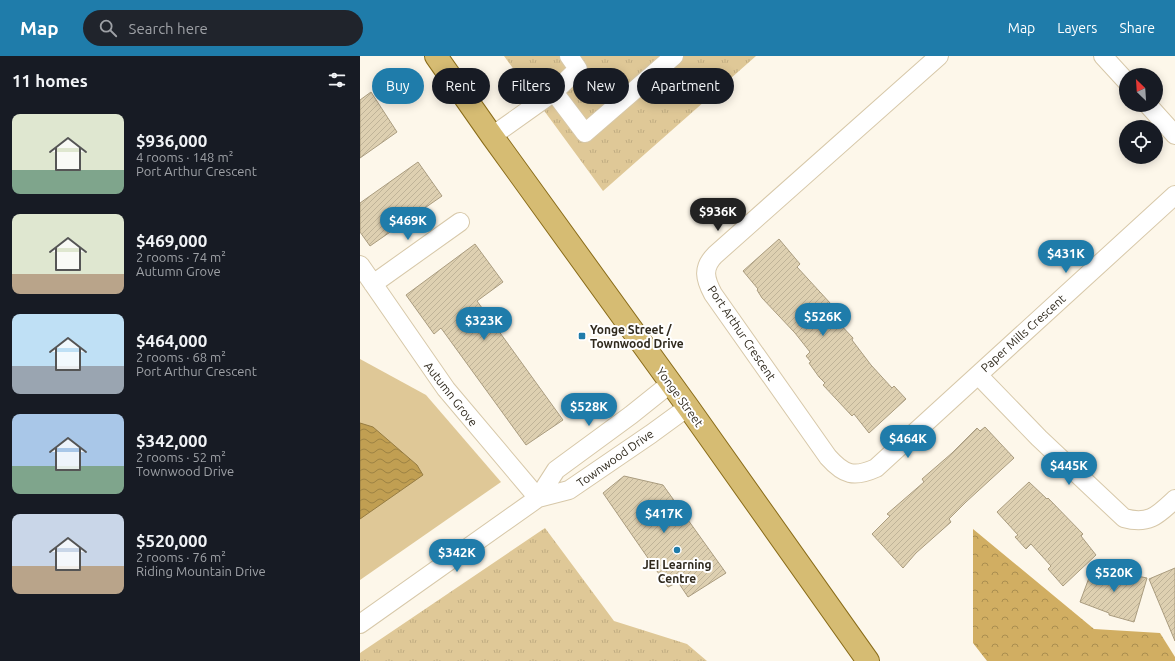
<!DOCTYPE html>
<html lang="en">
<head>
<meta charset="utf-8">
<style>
  body { margin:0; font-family:Ubuntu,sans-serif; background:#20242c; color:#f1f3f6; height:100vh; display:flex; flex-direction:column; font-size:15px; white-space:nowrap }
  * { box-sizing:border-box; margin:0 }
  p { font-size:13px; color:#9ea1a6 }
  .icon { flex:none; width:22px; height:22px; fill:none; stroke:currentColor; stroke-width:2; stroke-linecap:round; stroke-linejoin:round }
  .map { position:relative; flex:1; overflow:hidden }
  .sheet { display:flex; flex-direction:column; background:#171b24; width:360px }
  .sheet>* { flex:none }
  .guide { position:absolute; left:12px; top:12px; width:380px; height:36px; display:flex; gap:8px }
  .needle { width:26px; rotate:335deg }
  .fabs { position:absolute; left:759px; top:12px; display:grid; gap:8px }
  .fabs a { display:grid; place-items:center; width:44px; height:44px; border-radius:50%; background:#171b24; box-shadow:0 2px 10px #0003; font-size:20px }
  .price { position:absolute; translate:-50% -34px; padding:0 9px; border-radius:14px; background:#1f7caa; color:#fff; font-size:13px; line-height:26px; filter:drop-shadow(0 1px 2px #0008) }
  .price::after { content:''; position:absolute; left:50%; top:24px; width:12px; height:9px; margin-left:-6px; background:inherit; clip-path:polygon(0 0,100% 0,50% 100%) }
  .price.selected { background:#222; color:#fff }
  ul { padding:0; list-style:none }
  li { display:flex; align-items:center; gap:12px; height:100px; padding:0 12px }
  li span { display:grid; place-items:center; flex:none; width:112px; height:80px; border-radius:8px; color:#555 }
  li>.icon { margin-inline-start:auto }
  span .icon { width:48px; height:48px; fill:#fffc; stroke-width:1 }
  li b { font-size:17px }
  h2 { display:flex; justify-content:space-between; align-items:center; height:48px; padding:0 12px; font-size:17px }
  .pill { padding:0 14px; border-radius:18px; background:#171b24; box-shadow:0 2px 10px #0003; font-size:14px; line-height:36px }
  .pill.selected { background:#1f7caa; color:#fff }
  header { display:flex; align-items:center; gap:24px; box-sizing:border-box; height:56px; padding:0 20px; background:#1f7caa; color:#fff }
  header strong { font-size:19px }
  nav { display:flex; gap:22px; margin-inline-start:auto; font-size:14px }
  .search { width:280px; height:36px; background:#20242c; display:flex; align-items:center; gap:10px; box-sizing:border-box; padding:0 14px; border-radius:22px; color:#9ea1a6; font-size:15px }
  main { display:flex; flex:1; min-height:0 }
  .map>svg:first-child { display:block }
</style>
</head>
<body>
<header>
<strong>Map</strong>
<div class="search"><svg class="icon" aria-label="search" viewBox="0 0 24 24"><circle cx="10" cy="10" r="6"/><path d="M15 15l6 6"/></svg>Search here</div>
<nav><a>Map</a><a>Layers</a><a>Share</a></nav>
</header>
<main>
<section class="sheet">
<h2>11 homes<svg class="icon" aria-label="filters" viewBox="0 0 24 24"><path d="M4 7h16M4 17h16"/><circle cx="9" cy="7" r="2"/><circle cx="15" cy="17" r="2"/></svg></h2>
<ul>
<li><span style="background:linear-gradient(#dfe7d0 70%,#7fa58c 0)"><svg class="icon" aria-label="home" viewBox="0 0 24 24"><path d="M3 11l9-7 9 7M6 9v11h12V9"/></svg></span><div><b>$936,000</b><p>4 rooms · 148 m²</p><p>Port Arthur Crescent</p></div></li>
<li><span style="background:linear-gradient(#dfe7d0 75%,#b9a48a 0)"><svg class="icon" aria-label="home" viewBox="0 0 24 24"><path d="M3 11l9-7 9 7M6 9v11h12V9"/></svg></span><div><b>$469,000</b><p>2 rooms · 74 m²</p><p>Autumn Grove</p></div></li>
<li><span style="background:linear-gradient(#bfe0f5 65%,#9aa5b1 0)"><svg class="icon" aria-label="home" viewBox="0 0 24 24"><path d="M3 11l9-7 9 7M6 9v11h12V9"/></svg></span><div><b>$464,000</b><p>2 rooms · 68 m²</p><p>Port Arthur Crescent</p></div></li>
<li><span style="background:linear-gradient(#a9c7e8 65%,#7fa58c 0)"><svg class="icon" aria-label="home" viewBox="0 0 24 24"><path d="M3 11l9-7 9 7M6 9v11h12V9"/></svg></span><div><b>$342,000</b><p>2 rooms · 52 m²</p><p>Townwood Drive</p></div></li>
<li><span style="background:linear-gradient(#c9d6e8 65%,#b9a48a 0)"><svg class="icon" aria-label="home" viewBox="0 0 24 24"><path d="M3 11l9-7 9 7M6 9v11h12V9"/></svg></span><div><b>$520,000</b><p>2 rooms · 76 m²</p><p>Riding Mountain Drive</p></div></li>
</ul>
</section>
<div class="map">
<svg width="815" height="605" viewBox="0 0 815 605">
  <defs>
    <pattern id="grass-tufts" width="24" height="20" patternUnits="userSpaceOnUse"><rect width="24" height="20" fill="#dfc897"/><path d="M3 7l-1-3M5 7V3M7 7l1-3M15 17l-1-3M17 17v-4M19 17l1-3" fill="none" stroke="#c0ac82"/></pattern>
    <pattern id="forest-crowns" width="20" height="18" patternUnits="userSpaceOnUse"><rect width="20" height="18" fill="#d1ae62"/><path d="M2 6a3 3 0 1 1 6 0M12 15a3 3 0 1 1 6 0" fill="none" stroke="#aa8e50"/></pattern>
    <pattern id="water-waves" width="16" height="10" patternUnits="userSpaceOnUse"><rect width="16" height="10" fill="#c19f52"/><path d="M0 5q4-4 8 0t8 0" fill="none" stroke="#9d8243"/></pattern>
    <pattern id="building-hatch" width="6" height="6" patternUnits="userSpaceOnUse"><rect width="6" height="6" fill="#ded0b1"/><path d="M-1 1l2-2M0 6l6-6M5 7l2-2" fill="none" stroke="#bfb398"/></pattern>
  </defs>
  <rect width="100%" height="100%" fill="#fdf7ea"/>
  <path fill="url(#grass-tufts)" d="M 144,0 L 396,0 L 243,135 Z
    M 185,472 L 254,565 L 327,588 L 347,605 L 0,605 L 0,597 Z"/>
  <path fill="url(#forest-crowns)" d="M 613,473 L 734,573 L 800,577 L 815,601 L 815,605 L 627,605 L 613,587 Z"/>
  <path fill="#dfc897" d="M 0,303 L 66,339 L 141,426 L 0,524 Z"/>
  <path fill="url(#water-waves)" stroke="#967c42" d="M 0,367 L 13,371 L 57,409 L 63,419 L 0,463 Z"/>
  <path fill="url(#building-hatch)" stroke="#aa9c7f" d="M 11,36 L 37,76 L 0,102 L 0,44 Z
    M 58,106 L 82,140 L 10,190 L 0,176 L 0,147 Z
    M 419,183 L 440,208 L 437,211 L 482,260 L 477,265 L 493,282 L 492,284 L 511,309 L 532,332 L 534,330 L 546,343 L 509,377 L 494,358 L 492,360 L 463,329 L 465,327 L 459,321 L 449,307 L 451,306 L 446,300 L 450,296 L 435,277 L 402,242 L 397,234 L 398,233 L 383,215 Z
    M 115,188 L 143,226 L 117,245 L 203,364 L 166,389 L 81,272 L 74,278 L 46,239 Z
    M 625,371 L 654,402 L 606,446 L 589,463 L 591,466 L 556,497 L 543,512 L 512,478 L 530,460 L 527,458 L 564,426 L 562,423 L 592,397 L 617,372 L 620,375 Z
    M 264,420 L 303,429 L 366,517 L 328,541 L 318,526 L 308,531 L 243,437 Z
    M 669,426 L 687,443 L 688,442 L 723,478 L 721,480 L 736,499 L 703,530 L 688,513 L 691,510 L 671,488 L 666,493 L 655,481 L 658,479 L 637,456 Z
    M 733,511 L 787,522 L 774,566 L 749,559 L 749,557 L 720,546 Z
    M 815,512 L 815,585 L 789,523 Z"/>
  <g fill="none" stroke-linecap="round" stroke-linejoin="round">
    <g stroke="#d7c8a9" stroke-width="20">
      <path id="minor" d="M 579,0 L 355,199 C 342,212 345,223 353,238 L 468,401 C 484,419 494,422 516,412 L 815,139
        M 743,0 L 766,25
        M 194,36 L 218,13 L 209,0
        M 788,49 L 815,79
        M 132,80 L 194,36 L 225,77 L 314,0
        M 0,209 L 86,333 L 178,442
        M 13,228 L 100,166
        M 618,319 L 679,382 L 764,462 C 789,469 798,459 815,443
        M 178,442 L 196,414 L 271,359 L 311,327
        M 0,568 L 178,442 L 209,434 L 291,378 L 328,351"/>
    </g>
    <g stroke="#8a6c19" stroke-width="24">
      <path id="major" d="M 76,0 L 132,80 L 328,351 L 508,605"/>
    </g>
    <use href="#minor" stroke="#fff" stroke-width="18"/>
    <use href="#major" stroke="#d6bc73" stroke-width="22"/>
  </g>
  <g fill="#1f7caa" stroke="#fff" stroke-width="1.5">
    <rect x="218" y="276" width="8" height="8" rx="2"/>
    <circle cx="317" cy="494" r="4"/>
  </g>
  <g text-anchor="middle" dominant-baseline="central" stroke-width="4" stroke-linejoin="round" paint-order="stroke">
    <g font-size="12" font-weight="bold" fill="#302a1e" stroke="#fff" text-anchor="start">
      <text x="230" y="273">Yonge Street /<tspan x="230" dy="14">Townwood Drive</tspan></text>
      <text x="317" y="508" text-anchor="middle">JEI Learning<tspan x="317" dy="14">Centre</tspan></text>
    </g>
    <g font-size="12" fill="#302a1e" stroke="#fff">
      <text transform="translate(382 277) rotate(56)">Port Arthur Crescent</text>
      <text transform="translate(663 277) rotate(-42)">Paper Mills Crescent</text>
      <text transform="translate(91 338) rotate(52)">Autumn Grove</text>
      <text transform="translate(320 341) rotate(54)">Yonge Street</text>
      <text transform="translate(255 402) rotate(-35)">Townwood Drive</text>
    </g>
  </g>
</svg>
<div class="fabs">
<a><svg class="needle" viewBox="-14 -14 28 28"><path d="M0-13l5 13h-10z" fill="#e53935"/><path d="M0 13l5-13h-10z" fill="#9ea1a6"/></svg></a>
<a><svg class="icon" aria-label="locate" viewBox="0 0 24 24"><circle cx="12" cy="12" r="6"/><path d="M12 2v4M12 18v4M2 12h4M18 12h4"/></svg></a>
</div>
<b class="price selected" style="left:358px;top:176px">$936K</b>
<b class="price" style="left:48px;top:185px">$469K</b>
<b class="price" style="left:706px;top:218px">$431K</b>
<b class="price" style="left:463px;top:281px">$526K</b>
<b class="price" style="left:124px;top:285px">$323K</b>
<b class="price" style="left:229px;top:371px">$528K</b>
<b class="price" style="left:548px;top:403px">$464K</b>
<b class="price" style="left:709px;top:430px">$445K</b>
<b class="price" style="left:304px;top:478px">$417K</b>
<b class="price" style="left:97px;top:517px">$342K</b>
<b class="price" style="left:754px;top:537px">$520K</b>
<div class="guide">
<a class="pill selected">Buy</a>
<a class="pill">Rent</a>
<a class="pill">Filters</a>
<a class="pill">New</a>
<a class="pill">Apartment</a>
</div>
</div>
</main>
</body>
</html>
